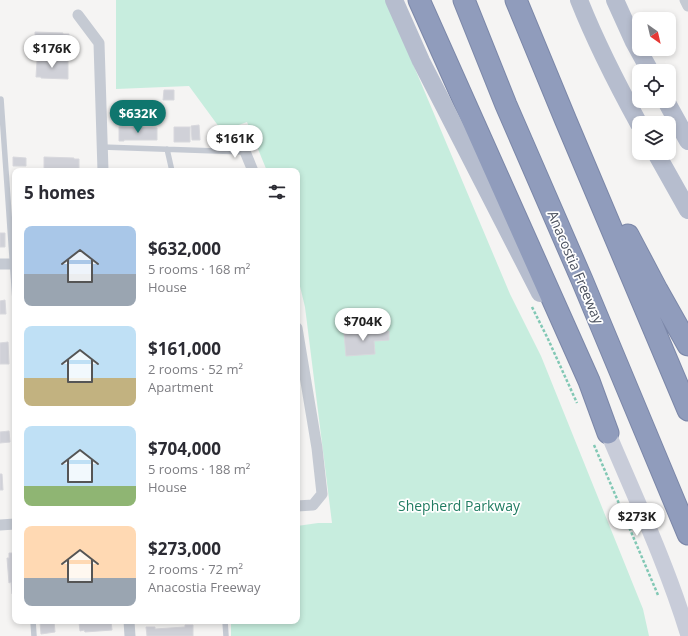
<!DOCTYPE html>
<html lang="en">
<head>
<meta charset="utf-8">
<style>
  body { margin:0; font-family:"Open Sans",sans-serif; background:#f2f2f3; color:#2b2b33; height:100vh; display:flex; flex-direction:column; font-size:15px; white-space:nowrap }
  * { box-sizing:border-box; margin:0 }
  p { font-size:13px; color:#7c7c81 }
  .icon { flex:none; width:22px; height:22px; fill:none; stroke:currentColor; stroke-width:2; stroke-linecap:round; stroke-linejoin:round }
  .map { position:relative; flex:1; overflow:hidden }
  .side { position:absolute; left:12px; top:168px; width:288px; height:456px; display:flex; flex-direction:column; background:#fff; border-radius:8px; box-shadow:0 2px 6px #0003 }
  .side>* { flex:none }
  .needle { width:26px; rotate:146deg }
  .fabs { position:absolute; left:632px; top:12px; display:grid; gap:8px }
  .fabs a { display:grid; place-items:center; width:44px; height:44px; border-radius:8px; background:#fff; box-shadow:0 2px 6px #0003; font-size:20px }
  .price { position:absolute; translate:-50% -34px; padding:0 9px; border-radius:14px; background:#fff; color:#222; font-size:13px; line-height:26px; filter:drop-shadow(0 1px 2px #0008) }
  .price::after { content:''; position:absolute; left:50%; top:24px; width:12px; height:9px; margin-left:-6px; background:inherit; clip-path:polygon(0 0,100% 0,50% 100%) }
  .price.selected { background:#0f766e; color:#fff }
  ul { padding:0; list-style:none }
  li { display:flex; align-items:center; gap:12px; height:100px; padding:0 12px }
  li span { display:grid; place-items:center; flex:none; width:112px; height:80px; border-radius:8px; color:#555 }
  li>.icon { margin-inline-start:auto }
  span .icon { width:48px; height:48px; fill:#fffc; stroke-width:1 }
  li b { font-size:17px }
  h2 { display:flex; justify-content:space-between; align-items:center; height:48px; padding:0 12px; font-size:17px }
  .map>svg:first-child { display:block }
</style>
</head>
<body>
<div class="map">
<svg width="688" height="636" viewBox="0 0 688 636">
  <rect width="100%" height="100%" fill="#f5f4f3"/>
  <path fill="#c7edde" d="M 116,0 L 386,0 L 510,294 L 541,356 L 643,609 L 649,636 L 231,636 L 231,621 L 297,621 L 297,526 L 318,523 L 332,523 L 305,307 L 297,274 L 297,171 L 267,171 L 247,122 L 222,131 L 189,86 L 116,89 Z"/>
  <path fill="#d0d1d8" stroke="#d8d8dd" d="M 35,32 L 63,33 L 63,34 L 69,34 L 69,51 L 62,50 L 62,52 L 39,51 L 39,45 L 35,45 Z
    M 41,60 L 68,61 L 68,79 L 41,78 L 41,77 L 36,77 L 37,61 L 41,61 Z
    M 164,90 L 174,90 L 174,100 L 163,100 Z
    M 199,125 L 200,140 L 192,140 L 191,126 Z
    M 119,127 L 157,128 L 157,140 L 124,140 L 124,141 L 119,141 Z
    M 174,127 L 190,127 L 190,142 L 174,142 Z
    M 13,157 L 26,158 L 26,166 L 13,166 Z
    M 44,157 L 74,158 L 74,159 L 79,159 L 79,171 L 44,171 Z
    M 0,233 L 5,233 L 5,247 L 0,247 Z
    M 5,300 L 6,314 L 0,314 L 0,301 Z
    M 373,331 L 373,332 L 389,331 L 389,340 L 374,341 L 375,354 L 346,356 L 344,333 Z
    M 8,342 L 9,364 L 0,364 L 0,343 Z
    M 9,431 L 10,442 L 0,443 L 0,432 Z
    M 0,474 L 2,474 L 3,490 L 0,490 Z
    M 9,553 L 15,553 L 15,594 L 12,594 L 11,582 L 9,583 L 7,558 L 9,558 Z
    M 54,621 L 55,632 L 41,634 L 40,622 Z
    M 83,621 L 111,621 L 112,630 L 85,632 L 84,630 L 80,631 L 79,622 Z
    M 185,625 L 193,625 L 193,636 L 147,636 L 146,627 L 155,627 L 155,629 L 185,627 Z"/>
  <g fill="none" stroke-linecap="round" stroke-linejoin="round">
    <g stroke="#7b87a8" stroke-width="23">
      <path id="motorway" d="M 419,0 L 589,381 L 608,433
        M 464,0 L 506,105 L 582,280 L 688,534
        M 516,0 L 566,121 L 688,410
        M 628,235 L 657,290 L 688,345"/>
    </g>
    <path stroke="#82c8b5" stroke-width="2.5" stroke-dasharray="3 2" stroke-linecap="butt" d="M 532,307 L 548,339 L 577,403
      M 594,445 L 658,595"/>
    <path stroke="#c5cad3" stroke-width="5.5" d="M 1,99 L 15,300
      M 102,147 L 245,152
      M 167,149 L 172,171
      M 33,621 L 34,636
      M 225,621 L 226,636"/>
    <path stroke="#c5cad3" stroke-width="11" d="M 685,0 L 688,6
      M 78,15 L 99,43 L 103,171
      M 239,137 L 253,171
      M 0,264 L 15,264
      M 297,328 L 317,448 L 322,494 L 313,505 L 297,506
      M 0,525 L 15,524
      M 129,621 L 130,636"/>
    <path stroke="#c8ccd9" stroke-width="16" d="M 608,433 C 636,499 667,565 688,634"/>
    <path stroke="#b6bdce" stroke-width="18" d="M 394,0 L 421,61 L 540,293
      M 579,0 C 596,43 617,84 639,124
      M 615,0 L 634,42 L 650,71
      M 666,101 L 688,141
      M 656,153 L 688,210"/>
    <use href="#motorway" stroke="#909cbc" stroke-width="21"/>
  </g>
  <g text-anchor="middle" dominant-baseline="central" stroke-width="3.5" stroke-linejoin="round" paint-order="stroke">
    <g font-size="14" fill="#4c525f" stroke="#fff">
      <text transform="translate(576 267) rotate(67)">Anacostia Freeway</text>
    </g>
    <g font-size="14" fill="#217c62" stroke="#fff">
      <text x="459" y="505">Shepherd Parkway</text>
    </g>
  </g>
</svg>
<div class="fabs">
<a><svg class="needle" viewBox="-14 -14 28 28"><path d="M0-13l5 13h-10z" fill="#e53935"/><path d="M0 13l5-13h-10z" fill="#7c7c81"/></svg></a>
<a><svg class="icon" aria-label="locate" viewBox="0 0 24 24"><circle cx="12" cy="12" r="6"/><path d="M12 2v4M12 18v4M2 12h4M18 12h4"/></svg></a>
<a><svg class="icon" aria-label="layers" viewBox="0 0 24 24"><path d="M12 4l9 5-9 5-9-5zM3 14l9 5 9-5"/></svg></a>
</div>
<b class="price" style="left:52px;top:69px">$176K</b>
<b class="price selected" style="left:138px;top:134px">$632K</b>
<b class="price" style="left:235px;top:159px">$161K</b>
<b class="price" style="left:363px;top:342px">$704K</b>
<b class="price" style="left:637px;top:537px">$273K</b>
<section class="side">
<h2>5 homes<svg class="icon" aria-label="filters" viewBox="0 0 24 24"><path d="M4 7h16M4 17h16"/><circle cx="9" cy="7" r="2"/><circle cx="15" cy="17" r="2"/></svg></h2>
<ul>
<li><span style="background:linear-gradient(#a9c7e8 60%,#9aa5b1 0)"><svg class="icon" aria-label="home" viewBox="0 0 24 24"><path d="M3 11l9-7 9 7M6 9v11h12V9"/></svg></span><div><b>$632,000</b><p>5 rooms · 168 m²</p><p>House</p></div></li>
<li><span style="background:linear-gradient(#bfe0f5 65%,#c2b280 0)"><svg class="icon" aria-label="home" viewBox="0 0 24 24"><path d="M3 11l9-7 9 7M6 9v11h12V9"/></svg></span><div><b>$161,000</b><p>2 rooms · 52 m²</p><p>Apartment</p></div></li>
<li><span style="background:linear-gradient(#bfe0f5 75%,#8fb573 0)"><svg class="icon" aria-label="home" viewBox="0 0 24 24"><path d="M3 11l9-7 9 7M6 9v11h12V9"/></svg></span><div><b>$704,000</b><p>5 rooms · 188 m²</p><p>House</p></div></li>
<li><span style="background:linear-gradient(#ffd9b3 65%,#9aa5b1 0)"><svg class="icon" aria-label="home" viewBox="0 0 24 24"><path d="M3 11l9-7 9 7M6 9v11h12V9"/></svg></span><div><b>$273,000</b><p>2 rooms · 72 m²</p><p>Anacostia Freeway</p></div></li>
</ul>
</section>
</div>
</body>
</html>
